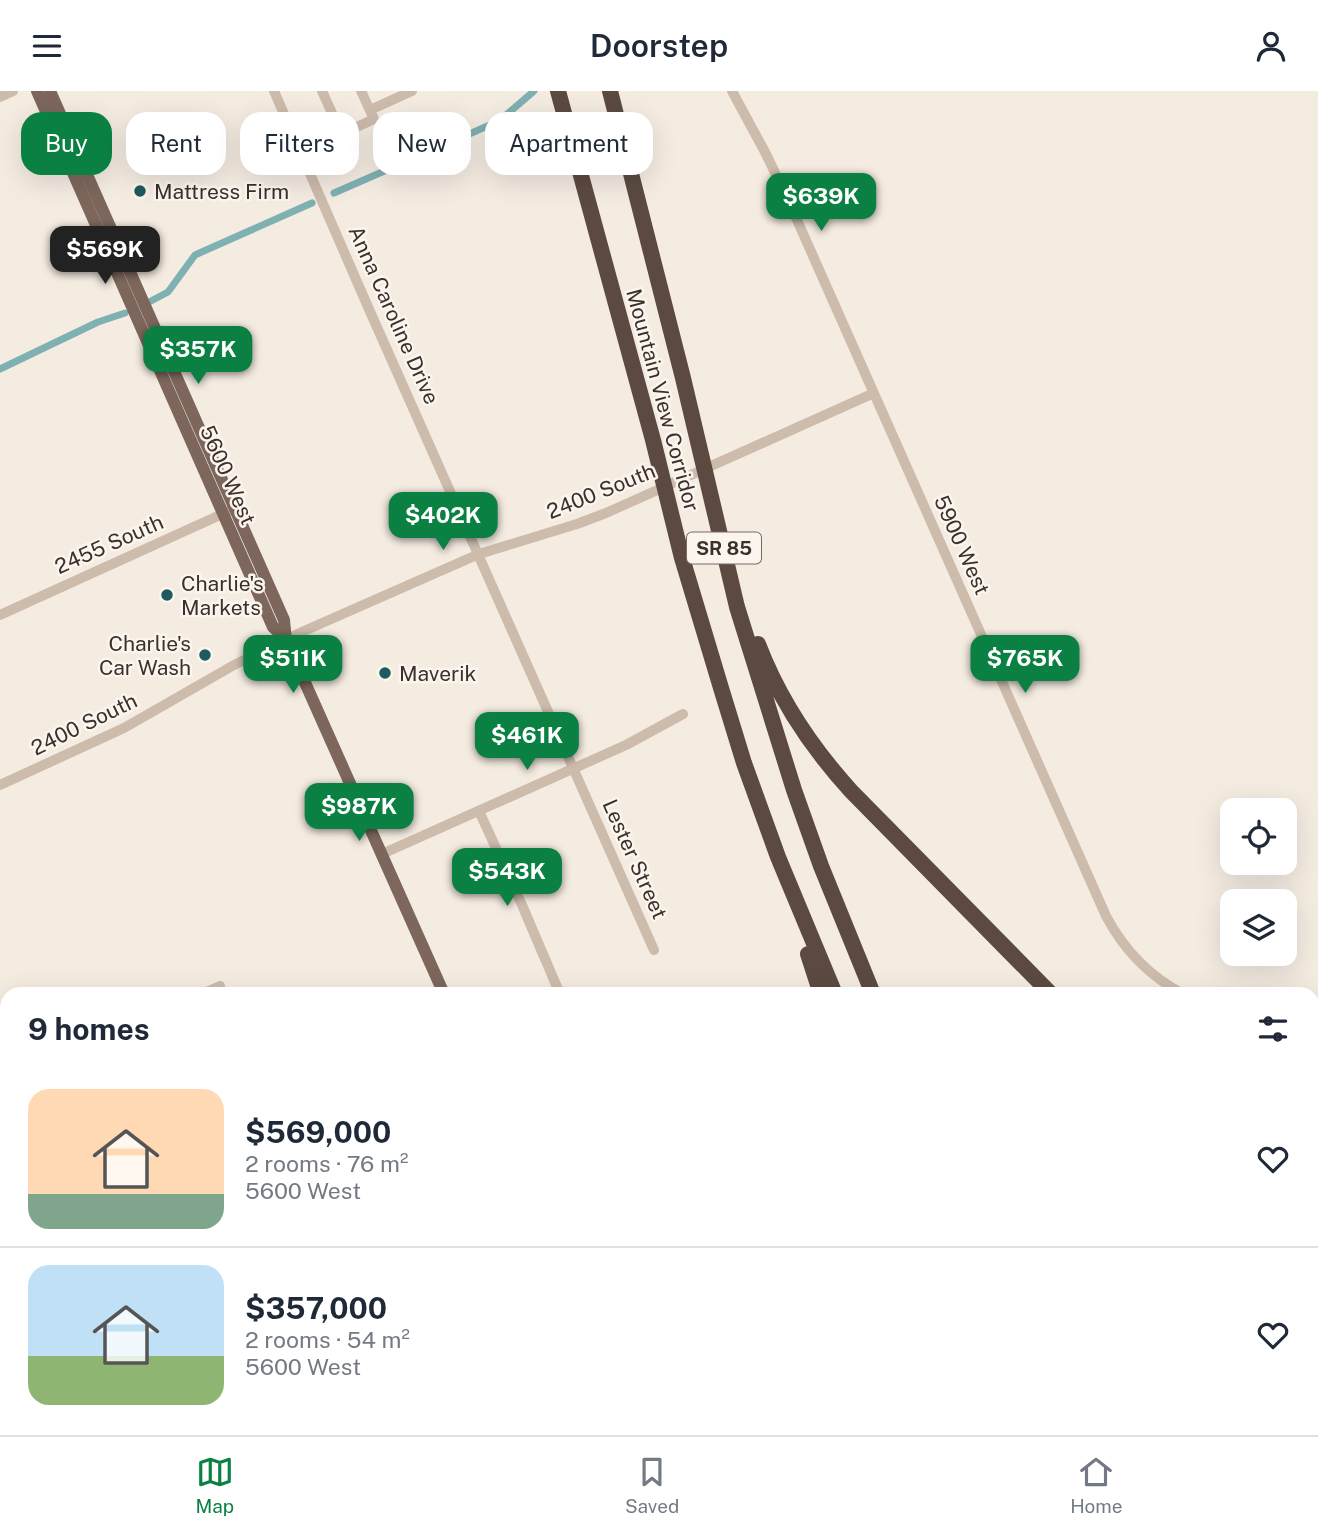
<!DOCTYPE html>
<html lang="en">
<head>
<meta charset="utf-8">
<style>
  body { margin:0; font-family:"Public Sans",sans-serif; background:#f2f2f3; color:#1f2937; height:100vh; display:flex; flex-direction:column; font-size:26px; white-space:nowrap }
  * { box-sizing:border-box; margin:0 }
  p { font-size:23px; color:#747a83 }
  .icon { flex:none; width:38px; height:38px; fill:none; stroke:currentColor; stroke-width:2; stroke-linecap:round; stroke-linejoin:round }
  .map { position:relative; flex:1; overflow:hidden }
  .drawer { position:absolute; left:0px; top:896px; width:1320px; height:448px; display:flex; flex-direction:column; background:#fff; border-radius:21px 21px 0 0; box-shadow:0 7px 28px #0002 }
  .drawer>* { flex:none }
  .guide { position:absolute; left:21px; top:21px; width:700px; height:63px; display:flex; gap:14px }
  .buttons { position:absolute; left:1220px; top:707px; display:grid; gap:14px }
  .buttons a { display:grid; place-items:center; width:77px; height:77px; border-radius:14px; background:#fff; box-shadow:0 7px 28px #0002; font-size:35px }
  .price { position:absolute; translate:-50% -60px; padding:0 16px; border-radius:14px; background:#0b8043; color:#fff; font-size:23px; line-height:46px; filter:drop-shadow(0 2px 4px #0008) }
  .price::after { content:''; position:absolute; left:50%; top:42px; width:21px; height:16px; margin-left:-10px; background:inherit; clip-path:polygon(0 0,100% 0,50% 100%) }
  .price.current { background:#222; color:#fff }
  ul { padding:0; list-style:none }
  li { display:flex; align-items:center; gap:21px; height:175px; padding:0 28px }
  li+li { border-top:2px solid #e0e1e3 }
  li span { display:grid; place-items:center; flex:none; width:196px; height:140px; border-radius:21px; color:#555 }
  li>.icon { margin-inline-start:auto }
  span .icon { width:84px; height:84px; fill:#fffc; stroke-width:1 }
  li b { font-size:30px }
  h2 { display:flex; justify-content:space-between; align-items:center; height:84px; padding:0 28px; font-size:30px }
  .tag { padding:0 24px; border-radius:21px; background:#fff; box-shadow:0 7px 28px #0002; font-size:24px; line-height:63px }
  .tag.current { background:#0b8043; color:#fff }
  header { display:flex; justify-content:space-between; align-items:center; height:91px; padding:0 28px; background:#fff; font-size:32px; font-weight:600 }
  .menu { display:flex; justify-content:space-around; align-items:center; height:98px; border-top:2px solid #e0e1e3; background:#fff; font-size:19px; color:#747a83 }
  .menu a { display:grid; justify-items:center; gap:4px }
  .menu .current { color:#0b8043 }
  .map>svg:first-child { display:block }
</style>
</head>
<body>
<header><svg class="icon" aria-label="menu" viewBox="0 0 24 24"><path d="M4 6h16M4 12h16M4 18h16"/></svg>Doorstep<svg class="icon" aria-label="person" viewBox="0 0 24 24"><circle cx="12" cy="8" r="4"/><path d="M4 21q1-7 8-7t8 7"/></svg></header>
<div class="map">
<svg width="1318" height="1344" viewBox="0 0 1318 1344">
  <rect width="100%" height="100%" fill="#f4ebe1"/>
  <path fill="#b8c4a0" d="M 1318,1092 L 1318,1344 L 1233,1344 L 1230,1337 L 1312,1337 L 1312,1095 Z"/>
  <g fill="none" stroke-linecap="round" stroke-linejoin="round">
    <path stroke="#7fb0b2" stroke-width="7" d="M 334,102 L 499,30 L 534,0
      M 151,210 L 168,201 L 195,164 L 312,112
      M 0,278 L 98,231 L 125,222"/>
    <path stroke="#cdbbac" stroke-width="10" d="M 274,0 L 368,216 L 654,859
      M 322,0 L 336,31 L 343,43
      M 732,0 L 765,61 L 789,111 L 1106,825 C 1124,859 1149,885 1183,903
      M 0,6 L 13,0
      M 370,19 L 412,0
      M 306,74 L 327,63 L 341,46 L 346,41 L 374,28 L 361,0
      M 0,524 L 229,420
      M 0,694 L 124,637 L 234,574 L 304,540 L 479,463 L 577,433 L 606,422 L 874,302
      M 479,720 L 522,814 L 560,903
      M 382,763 L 626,654 L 683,623
      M 202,903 L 220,895
      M 1312,915 L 1318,914
      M 0,993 L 7,989
      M 0,1076 L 7,1092
      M 1312,1082 L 1318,1079
      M 116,1337 L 119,1344
      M 1191,1337 L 1193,1344"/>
    <path stroke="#7d675c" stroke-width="12" d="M 37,0 L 273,536 L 286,548
      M 50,0 L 284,529 L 286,549 L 444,903
      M 1030,1337 L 1033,1344
      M 1065,1337 L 1069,1344"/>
    <path stroke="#5c4a42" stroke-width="16" d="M 558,0 L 653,349 L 682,467 L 721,597 L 744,672 L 778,766 L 835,903
      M 610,0 L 683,287 L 737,516 L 794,699 L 821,775 L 873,903
      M 758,553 C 779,608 812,657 851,700 L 1051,903
      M 808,863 L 821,903
      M 1312,955 L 1318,955
      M 1312,1033 L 1318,1030
      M 1312,1065 L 1318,1062
      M 458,1344 L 465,1337
      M 593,1344 L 606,1337
      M 628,1344 L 643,1337
      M 673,1344 L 689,1337
      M 738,1344 L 789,1337
      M 1119,1344 L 1119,1337"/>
  </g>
  <g fill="#1f5a5e" stroke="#fbf5ee" stroke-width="2.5">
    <circle cx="140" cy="100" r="7"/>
    <circle cx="167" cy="504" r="7"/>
    <circle cx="205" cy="564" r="7"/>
    <circle cx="385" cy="582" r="7"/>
  </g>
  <g text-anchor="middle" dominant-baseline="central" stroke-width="5" stroke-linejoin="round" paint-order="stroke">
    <rect fill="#fbf5ee" stroke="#756b66" stroke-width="2" x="687" y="441.5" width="74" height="31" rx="5"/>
    <g font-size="19" font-weight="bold" fill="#3b302b">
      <text x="724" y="457">SR 85</text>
    </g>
    <g font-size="21" fill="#3b302b" stroke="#fbf5ee" text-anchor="start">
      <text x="154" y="100">Mattress Firm</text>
      <text x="181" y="492">Charlie's<tspan x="181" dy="24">Markets</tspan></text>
      <text x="191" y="552" text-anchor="end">Charlie's<tspan x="191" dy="24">Car Wash</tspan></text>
      <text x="399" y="582">Maverik</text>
    </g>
    <g font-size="21" fill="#3b302b" stroke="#fbf5ee">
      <text transform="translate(394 224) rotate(66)">Anna Caroline Drive</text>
      <text transform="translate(663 309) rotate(75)">Mountain View Corridor</text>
      <text transform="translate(228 384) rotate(66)">5600 West</text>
      <text transform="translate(601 400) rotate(-22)">2400 South</text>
      <text transform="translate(109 453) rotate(-24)">2455 South</text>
      <text transform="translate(962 454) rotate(66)">5900 West</text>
      <text transform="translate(84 633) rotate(-26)">2400 South</text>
      <text transform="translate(635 768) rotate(66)">Lester Street</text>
    </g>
  </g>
</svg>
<div class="buttons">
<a><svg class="icon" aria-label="locate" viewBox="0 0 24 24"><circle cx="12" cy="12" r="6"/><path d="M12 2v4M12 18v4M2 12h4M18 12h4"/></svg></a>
<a><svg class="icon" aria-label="layers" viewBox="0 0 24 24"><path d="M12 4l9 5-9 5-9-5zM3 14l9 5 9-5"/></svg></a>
</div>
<b class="price" style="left:821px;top:142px">$639K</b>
<b class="price current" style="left:105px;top:195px">$569K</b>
<b class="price" style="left:198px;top:295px">$357K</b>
<b class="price" style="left:443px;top:461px">$402K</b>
<b class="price" style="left:293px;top:604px">$511K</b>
<b class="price" style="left:1025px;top:604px">$765K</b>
<b class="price" style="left:527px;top:681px">$461K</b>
<b class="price" style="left:359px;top:752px">$987K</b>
<b class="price" style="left:507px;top:817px">$543K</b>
<div class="guide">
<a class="tag current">Buy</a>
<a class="tag">Rent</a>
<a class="tag">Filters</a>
<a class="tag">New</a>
<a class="tag">Apartment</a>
</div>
<section class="drawer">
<h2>9 homes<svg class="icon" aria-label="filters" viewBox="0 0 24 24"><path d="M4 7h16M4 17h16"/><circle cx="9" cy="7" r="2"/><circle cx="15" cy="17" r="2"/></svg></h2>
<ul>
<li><span style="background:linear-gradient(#ffd9b3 75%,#7fa58c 0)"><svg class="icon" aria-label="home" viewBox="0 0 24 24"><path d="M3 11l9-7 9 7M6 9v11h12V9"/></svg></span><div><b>$569,000</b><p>2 rooms · 76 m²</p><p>5600 West</p></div><svg class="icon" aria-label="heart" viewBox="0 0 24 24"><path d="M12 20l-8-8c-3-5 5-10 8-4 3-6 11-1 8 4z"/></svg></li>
<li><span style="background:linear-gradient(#bfe0f5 65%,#8fb573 0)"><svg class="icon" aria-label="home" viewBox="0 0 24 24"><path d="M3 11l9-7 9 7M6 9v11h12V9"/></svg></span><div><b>$357,000</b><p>2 rooms · 54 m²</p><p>5600 West</p></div><svg class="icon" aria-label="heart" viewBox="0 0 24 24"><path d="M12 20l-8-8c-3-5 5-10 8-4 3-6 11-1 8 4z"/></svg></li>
</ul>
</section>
</div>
<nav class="menu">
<a class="current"><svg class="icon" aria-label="map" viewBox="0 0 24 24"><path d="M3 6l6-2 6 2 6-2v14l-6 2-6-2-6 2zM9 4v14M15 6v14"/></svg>Map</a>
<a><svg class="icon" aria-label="saved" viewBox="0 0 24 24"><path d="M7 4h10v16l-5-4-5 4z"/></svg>Saved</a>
<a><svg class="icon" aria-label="home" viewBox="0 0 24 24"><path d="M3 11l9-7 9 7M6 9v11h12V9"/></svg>Home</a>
</nav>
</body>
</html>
